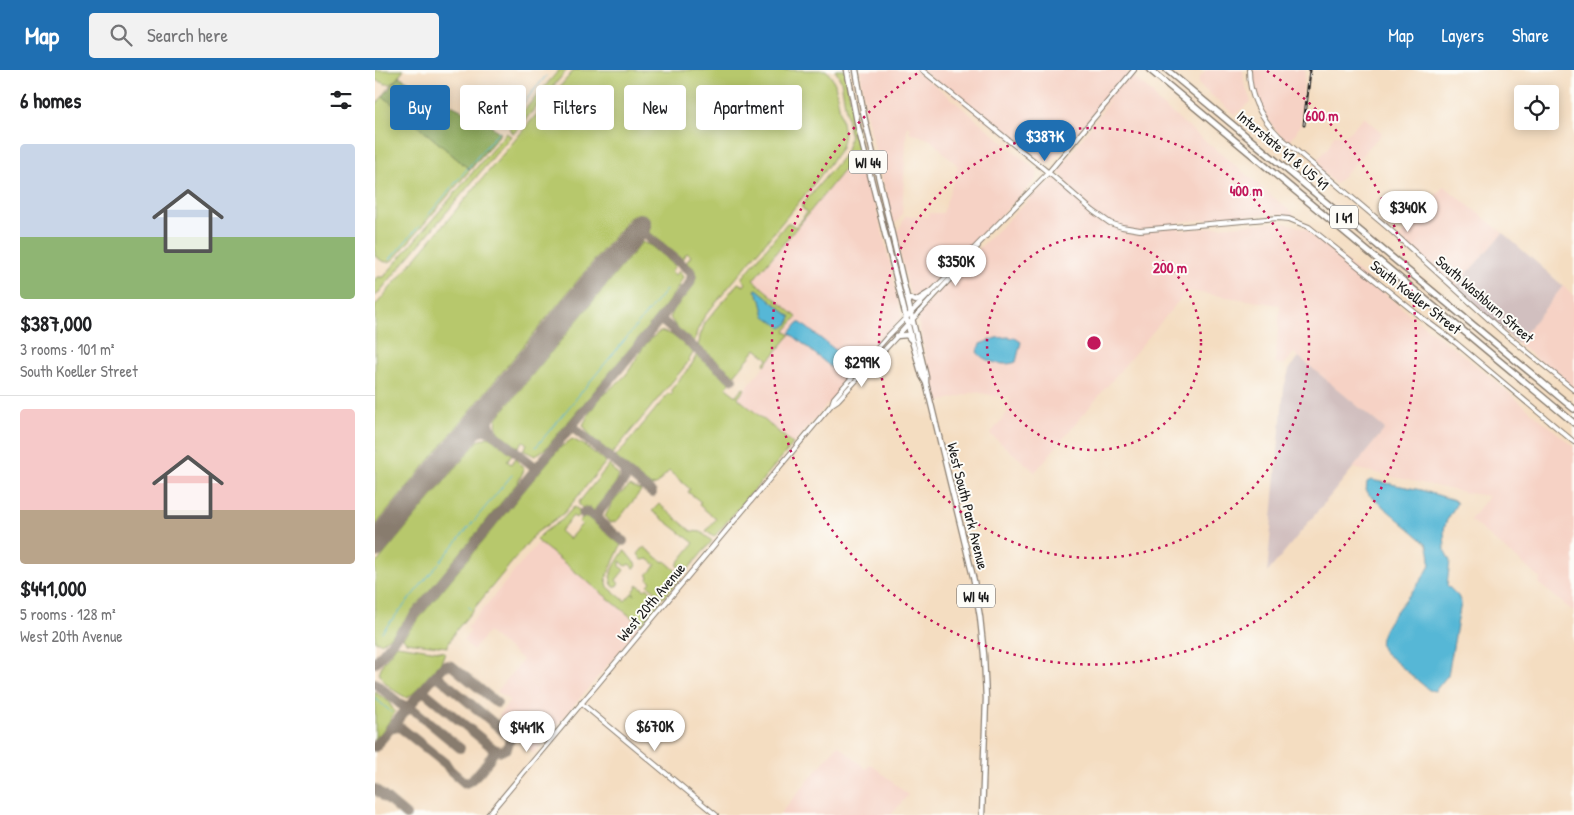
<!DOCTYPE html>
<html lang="en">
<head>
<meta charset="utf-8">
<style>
  body { margin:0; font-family:"Patrick Hand",sans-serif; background:#f2f2f2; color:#202124; height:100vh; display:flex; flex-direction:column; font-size:19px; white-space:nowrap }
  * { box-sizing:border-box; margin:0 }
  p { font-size:16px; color:#757577 }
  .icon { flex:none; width:28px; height:28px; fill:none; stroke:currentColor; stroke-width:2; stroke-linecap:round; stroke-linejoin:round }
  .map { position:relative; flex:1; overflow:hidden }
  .drawer { display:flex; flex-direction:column; background:#fff; width:375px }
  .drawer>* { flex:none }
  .guide { position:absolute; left:15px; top:15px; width:475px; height:45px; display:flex; gap:10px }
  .tools { position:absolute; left:1139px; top:15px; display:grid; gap:10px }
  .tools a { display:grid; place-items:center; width:45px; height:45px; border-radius:5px; background:#fff; box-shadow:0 2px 12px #0003; font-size:25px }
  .price { position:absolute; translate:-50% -42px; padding:0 11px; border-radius:18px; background:#fff; color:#222; font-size:16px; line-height:32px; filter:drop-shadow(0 1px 2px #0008) }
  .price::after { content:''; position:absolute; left:50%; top:30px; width:15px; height:11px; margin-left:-8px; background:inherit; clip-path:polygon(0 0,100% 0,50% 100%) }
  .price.on { background:#1f6fb2; color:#fff }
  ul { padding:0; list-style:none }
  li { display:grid; align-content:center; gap:10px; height:265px; padding:0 20px }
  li+li { border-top:1px solid #e0e0e0 }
  li span { display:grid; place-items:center; height:155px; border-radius:5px; color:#555 }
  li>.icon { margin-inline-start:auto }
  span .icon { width:90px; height:90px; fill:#fffc; stroke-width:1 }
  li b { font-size:21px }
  h2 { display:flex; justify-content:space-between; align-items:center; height:60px; padding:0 20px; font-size:21px }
  .pill { padding:0 18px; border-radius:5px; background:#fff; box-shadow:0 2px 12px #0003; font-size:18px; line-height:45px }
  .pill.on { background:#1f6fb2; color:#fff }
  header { display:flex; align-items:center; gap:30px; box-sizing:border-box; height:70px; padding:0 25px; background:#1f6fb2; color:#fff }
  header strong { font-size:24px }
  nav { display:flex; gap:28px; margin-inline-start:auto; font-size:18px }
  .search { width:350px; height:45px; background:#f2f2f2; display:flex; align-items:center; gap:12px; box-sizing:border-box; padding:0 18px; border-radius:5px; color:#757577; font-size:19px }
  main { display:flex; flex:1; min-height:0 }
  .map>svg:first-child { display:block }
</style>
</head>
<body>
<header>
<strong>Map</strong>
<div class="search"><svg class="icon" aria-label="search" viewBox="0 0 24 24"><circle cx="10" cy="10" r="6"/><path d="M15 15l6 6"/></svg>Search here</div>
<nav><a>Map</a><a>Layers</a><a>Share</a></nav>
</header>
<main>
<section class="drawer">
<h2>6 homes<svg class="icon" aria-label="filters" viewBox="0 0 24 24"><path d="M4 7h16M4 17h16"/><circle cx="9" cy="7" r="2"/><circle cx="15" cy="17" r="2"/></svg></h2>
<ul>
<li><span style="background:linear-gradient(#c9d6e8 60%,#8fb573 0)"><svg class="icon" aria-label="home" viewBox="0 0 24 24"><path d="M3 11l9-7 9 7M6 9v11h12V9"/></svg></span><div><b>$387,000</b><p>3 rooms · 101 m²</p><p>South Koeller Street</p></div></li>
<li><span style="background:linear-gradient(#f6c9c9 65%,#b9a48a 0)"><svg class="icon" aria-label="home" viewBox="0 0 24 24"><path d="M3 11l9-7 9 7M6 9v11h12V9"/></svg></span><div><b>$441,000</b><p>5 rooms · 128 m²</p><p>West 20th Avenue</p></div></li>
</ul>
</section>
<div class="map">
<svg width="1199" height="745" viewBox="0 0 1199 745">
  <rect width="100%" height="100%" fill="#fdfcf7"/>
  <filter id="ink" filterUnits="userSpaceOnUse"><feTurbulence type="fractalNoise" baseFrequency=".02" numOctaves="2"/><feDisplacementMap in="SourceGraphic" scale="10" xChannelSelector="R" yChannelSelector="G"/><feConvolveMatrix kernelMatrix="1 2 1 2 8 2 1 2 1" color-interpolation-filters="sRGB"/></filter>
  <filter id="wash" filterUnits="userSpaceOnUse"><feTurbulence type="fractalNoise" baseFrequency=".0096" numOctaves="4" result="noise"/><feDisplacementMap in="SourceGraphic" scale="20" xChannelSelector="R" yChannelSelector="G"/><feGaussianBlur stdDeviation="1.12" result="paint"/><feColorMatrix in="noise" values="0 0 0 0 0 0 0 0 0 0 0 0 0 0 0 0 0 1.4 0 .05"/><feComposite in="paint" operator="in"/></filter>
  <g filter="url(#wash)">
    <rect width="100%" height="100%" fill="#f4ddc1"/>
    <path fill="#f6d2c5" d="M 485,0 L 542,0 L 659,98 L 663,103 L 661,109 L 595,178 L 550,222 L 541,228 L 537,226 L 534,221 L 520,163 L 526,156 L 530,146 L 553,147 L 555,143 L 568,143 L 583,96 L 556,70 L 534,62 L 535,57 L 532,55 L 527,144 L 522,152 L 518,153 L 491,43 Z
      M 547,0 L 749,0 L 778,23 L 782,31 L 919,144 L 918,146 L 898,144 L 804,152 L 805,160 L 901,152 L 915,154 L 931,159 L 942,167 L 1039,248 L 1092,288 L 1199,377 L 1199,542 L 1163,513 L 1166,509 L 1095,450 L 1114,426 L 1092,423 L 978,398 L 1010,359 L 919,283 L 909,295 L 900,293 L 905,235 L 812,221 L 660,402 L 615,364 L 632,343 L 635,326 L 628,327 L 600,322 L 560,333 L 542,245 L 597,185 L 669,115 L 680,108 L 701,125 L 683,101 L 738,26 L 677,91 L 673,93 L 669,92 L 608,49 Z
      M 831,0 L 868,0 L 869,13 L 876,31 L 860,45 L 823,14 L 824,8 Z
      M 876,0 L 930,0 L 925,56 L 914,73 L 902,62 L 887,41 L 879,20 Z
      M 989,47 L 1007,63 L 961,114 L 939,95 L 954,76 L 959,65 L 972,64 Z
      M 486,79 L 515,192 L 526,245 L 525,250 L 418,374 L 363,327 L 415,266 L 410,262 L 378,210 Z
      M 1069,116 L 1128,163 L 1079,218 L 1024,168 Z
      M 1188,216 L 1199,226 L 1199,320 L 1142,273 Z
      M 164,472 L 266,555 L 159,683 L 142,668 L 144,664 L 124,645 L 135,631 L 122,621 L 148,590 L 113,562 L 98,580 L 88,570 L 96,561 L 92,558 Z
      M 463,675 L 491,699 L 496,694 L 533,725 L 516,745 L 404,745 Z"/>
    <path fill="#d1bfbf" d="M 1128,163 L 1188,216 L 1142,273 L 1079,218 Z
      M 924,287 L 1010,359 L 892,503 L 909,317 L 915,297 Z"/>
    <path fill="#b7c86c" stroke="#6a7244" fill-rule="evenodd" d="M 0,0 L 29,0 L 17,14 L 11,14 L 0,10 Z
      M 184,0 L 192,0 L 139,63 L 136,62 L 134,58 Z
      M 199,0 L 451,0 L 457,8 L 460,14 L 469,64 L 466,78 L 443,109 L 329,247 L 322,261 L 319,274 L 303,259 L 295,248 L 300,237 L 320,211 L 319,201 L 311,193 L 316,186 L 312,183 L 307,189 L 255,147 L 0,456 L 0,236 Z
      M 460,0 L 470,0 L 480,55 L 486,79 L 429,149 L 428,147 L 432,142 L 427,138 L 427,135 L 470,84 L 475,65 L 466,11 Z
      M 8,26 L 95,100 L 19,189 C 11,195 7,191 0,186 L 0,36 Z
      M 131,63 L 136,66 L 0,227 L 0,209 L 2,207 L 9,207 L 12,203 Z
      M 427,149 L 429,149 L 378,210 L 422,247 L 410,261 L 415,265 L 390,295 L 389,293 L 393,289 L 381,279 L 358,307 L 323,278 L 325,266 L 330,253 L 363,213 L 369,216 L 371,213 L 368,210 L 368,207 L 412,153 L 415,153 L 420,157 ZM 382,219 L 414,245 L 416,247 L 414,253 L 390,246 L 386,230 L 380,220 Z
      M 267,172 L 276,176 L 300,196 L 296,202 L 301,205 L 304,201 L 308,207 L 302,219 L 285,243 L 171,378 L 160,386 L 148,380 L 152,374 L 148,371 L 143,377 C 132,370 118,362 122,348 Z
      M 286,261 L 297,265 L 318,281 L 318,283 L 311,295 L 237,384 L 216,367 L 208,355 C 214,343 222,330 233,321 C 240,314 249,309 255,299 C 265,283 269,272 286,261 Z
      M 322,284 L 356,312 L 351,318 L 361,326 L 368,318 L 370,319 L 363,328 L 418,374 L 339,467 L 331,461 L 341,449 L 324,435 L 326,432 L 313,422 L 315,419 L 294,401 L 281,415 L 276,416 L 240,388 L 294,323 L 296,325 L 298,322 L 296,320 L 317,294 Z
      M 112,367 L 120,369 L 137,384 L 132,391 L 136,394 L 141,388 L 149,400 L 143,412 L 19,564 L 6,573 L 0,571 L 0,495 L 103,371 Z
      M 197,369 L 209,375 L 231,392 L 189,443 L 161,463 L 79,563 L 72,577 L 31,572 L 28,568 L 166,400 L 186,377 Z
      M 234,395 L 244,406 L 238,418 L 218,442 L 210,436 L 208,438 L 204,435 L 204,432 Z
      M 255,416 L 266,421 L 242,451 L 235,453 L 230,447 C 236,433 243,425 255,416 Z
      M 284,434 L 316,461 L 326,462 L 337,471 L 311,502 L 303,497 L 303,493 L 319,473 L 277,441 Z
      M 199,437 L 206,441 L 201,448 L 198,446 L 185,461 L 194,469 L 207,454 L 204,451 L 211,445 L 246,475 L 231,508 L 233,517 L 250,531 L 257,523 L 260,525 L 258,522 L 263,515 L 270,520 L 272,518 L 287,530 L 266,555 L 161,470 L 169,462 L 187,450 Z
      M 269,477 L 288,492 L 290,491 L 307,506 L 289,528 L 273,515 L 276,512 L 273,509 L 274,506 L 272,505 L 281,495 L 273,489 L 267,490 L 263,484 Z
      M 250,481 L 262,496 L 259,498 L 254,494 L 251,496 L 245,491 L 245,496 L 249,500 L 241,510 L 244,514 L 241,517 L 239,517 C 229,507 243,491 248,482 Z
      M 22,575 L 70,582 C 65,600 47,617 32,628 C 19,621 11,616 4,603 L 8,593 Z
      M 0,622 L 13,631 L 20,642 L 0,673 Z"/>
    <path fill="#91ac60" stroke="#56643e" d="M 24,6 L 58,26 L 94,44 L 98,51 L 106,50 L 126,63 L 95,100 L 8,26 Z"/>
    <path fill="#57b7d6" stroke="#3a6a79" d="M 382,219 L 416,247 L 412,255 L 407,258 L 390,246 L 386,230 L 380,220 Z
      M 423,253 L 426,253 L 472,289 L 473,293 L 464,304 L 415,263 Z
      M 633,267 L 640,268 L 646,272 L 641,292 C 629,297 609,292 602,282 L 605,274 L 621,268 Z
      M 996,410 L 1046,420 L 1079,430 L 1082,433 L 1071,452 L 1069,460 L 1070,481 L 1075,491 L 1072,515 L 1083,526 L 1086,533 L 1073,605 L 1060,621 L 1054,620 L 1009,582 C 990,562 1052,514 1055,493 C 1055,487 1054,479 1052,474 L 991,422 L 992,412 Z"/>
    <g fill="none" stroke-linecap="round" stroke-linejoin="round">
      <path stroke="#57b7d6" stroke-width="1" d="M 129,56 L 171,6
        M 50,149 L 124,61
        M 15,189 L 46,154
        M 161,377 L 291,220
        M 94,537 L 95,539
        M 7,562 L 137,405
        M 0,628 L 16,642"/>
      <path stroke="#887c6e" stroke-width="10" d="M 285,249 L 357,309
        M 103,351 L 161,398
        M 196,356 L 277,423
        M 117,361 C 110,347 113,340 122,328
        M 84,374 C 95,364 101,356 116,362
        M 208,443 L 213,442 L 248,471
        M 224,451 L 223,445 L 225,440 L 250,409 L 249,400
        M 0,593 L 315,213 L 317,205 L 315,201 L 262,158
        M 0,613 L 25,634 L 33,637
        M 47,620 L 119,679 L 126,681 L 132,678 L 135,670 L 134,666 L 66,609 L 63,606 L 64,600
        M 30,641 L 35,639 L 39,640 L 85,678
        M 15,659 L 22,657 L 26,658 L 71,694 L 75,700 L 90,713 C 98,712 118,687 119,679
        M 0,677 L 56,610 L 70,595 L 77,596 L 122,633
        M 0,719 L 31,745"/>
      <path stroke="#887c6e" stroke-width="24" d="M 0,476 L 265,155"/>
    </g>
  </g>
  <g filter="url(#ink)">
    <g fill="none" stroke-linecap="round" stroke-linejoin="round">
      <g stroke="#887c6e" stroke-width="6">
        <path id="secondary" d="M 547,0 L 680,108 L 718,141 L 735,153 L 747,157 L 765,160 L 903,148 L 914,149 L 934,157 L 1042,244 L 1081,273 L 1199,372
          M 874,0 C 874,26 886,48 904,66 L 1013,158 L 1128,262 L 1199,320
          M 457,334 L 463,330 L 575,209 L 603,176
          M 206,633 L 341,745
          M 113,745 L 457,334 L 459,328 L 514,265 L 673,103 L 759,0"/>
      </g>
      <g stroke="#887c6e" stroke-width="7">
        <path id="primary" d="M 472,0 L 483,57 L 537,271 L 547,306 L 551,313 L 599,511 L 605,547 L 609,585 L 611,629 L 607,745
          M 481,0 L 489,46 L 551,307 L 551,313
          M 533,228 L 541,231 L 557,221
          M 521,266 L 532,265 L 535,269"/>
      </g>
      <g stroke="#887c6e" stroke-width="8">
        <path id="highway" d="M 775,0 L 1199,353
          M 792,0 L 1199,339"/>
      </g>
      <use href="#secondary" stroke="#fff" stroke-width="4"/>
      <use href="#primary" stroke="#fff" stroke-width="4.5"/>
      <use href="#highway" stroke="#fff" stroke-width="5"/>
      <g stroke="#1c1c1c" stroke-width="3">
        <path id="rail" d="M 929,55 L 935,0"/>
      </g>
      <use href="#rail" stroke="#fdfcf7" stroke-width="1" stroke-dasharray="4" stroke-linecap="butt"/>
    </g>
  </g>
  <g fill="none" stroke="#c2185b" stroke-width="2.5" stroke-dasharray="2.5 5">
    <circle cx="719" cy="273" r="107"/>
    <circle cx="719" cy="273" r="215"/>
    <path d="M892 1A322 322 0 1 1 546 1"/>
  </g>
  <g text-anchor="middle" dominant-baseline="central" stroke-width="4" stroke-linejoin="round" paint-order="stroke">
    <g fill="#fdfcf7" stroke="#605f5e" stroke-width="1">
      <rect x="474" y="80.5" width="38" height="23" rx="4"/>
      <rect x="955" y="135.5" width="28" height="23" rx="4"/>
      <rect x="582" y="514.5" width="38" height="23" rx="4"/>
    </g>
    <g font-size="14" font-weight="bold" fill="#1c1c1c">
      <text x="493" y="92">WI 44</text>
      <text x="969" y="147">I 41</text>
      <text x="601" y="526">WI 44</text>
    </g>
    <g font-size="15" fill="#1c1c1c" stroke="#fdfcf7">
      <text transform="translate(908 80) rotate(40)">Interstate 41 &amp; US 41</text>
      <text transform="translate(1041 227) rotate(38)">South Koeller Street</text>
      <text transform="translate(1110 229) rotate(41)">South Washburn Street</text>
      <text transform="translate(593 436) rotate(76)">West South Park Avenue</text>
      <text transform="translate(276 532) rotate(-50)">West 20th Avenue</text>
    </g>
  </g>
  <circle cx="719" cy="273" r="8" fill="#c2185b" stroke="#fdfcf7" stroke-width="2.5"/>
  <g font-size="15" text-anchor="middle" font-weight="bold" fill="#c2185b" stroke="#fdfcf7" stroke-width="4" stroke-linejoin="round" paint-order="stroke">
    <text x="947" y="51">600 m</text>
    <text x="871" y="126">400 m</text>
    <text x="795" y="203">200 m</text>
  </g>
</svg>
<div class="tools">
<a><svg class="icon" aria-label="locate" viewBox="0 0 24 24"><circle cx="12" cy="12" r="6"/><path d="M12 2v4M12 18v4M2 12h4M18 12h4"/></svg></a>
</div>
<b class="price on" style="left:670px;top:92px">$387K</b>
<b class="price" style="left:1033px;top:163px">$340K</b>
<b class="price" style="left:581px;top:217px">$350K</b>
<b class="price" style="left:487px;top:318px">$299K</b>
<b class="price" style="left:280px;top:682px">$670K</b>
<b class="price" style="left:152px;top:683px">$441K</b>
<div class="guide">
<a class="pill on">Buy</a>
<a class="pill">Rent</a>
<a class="pill">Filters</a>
<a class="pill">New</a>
<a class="pill">Apartment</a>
</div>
</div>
</main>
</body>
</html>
